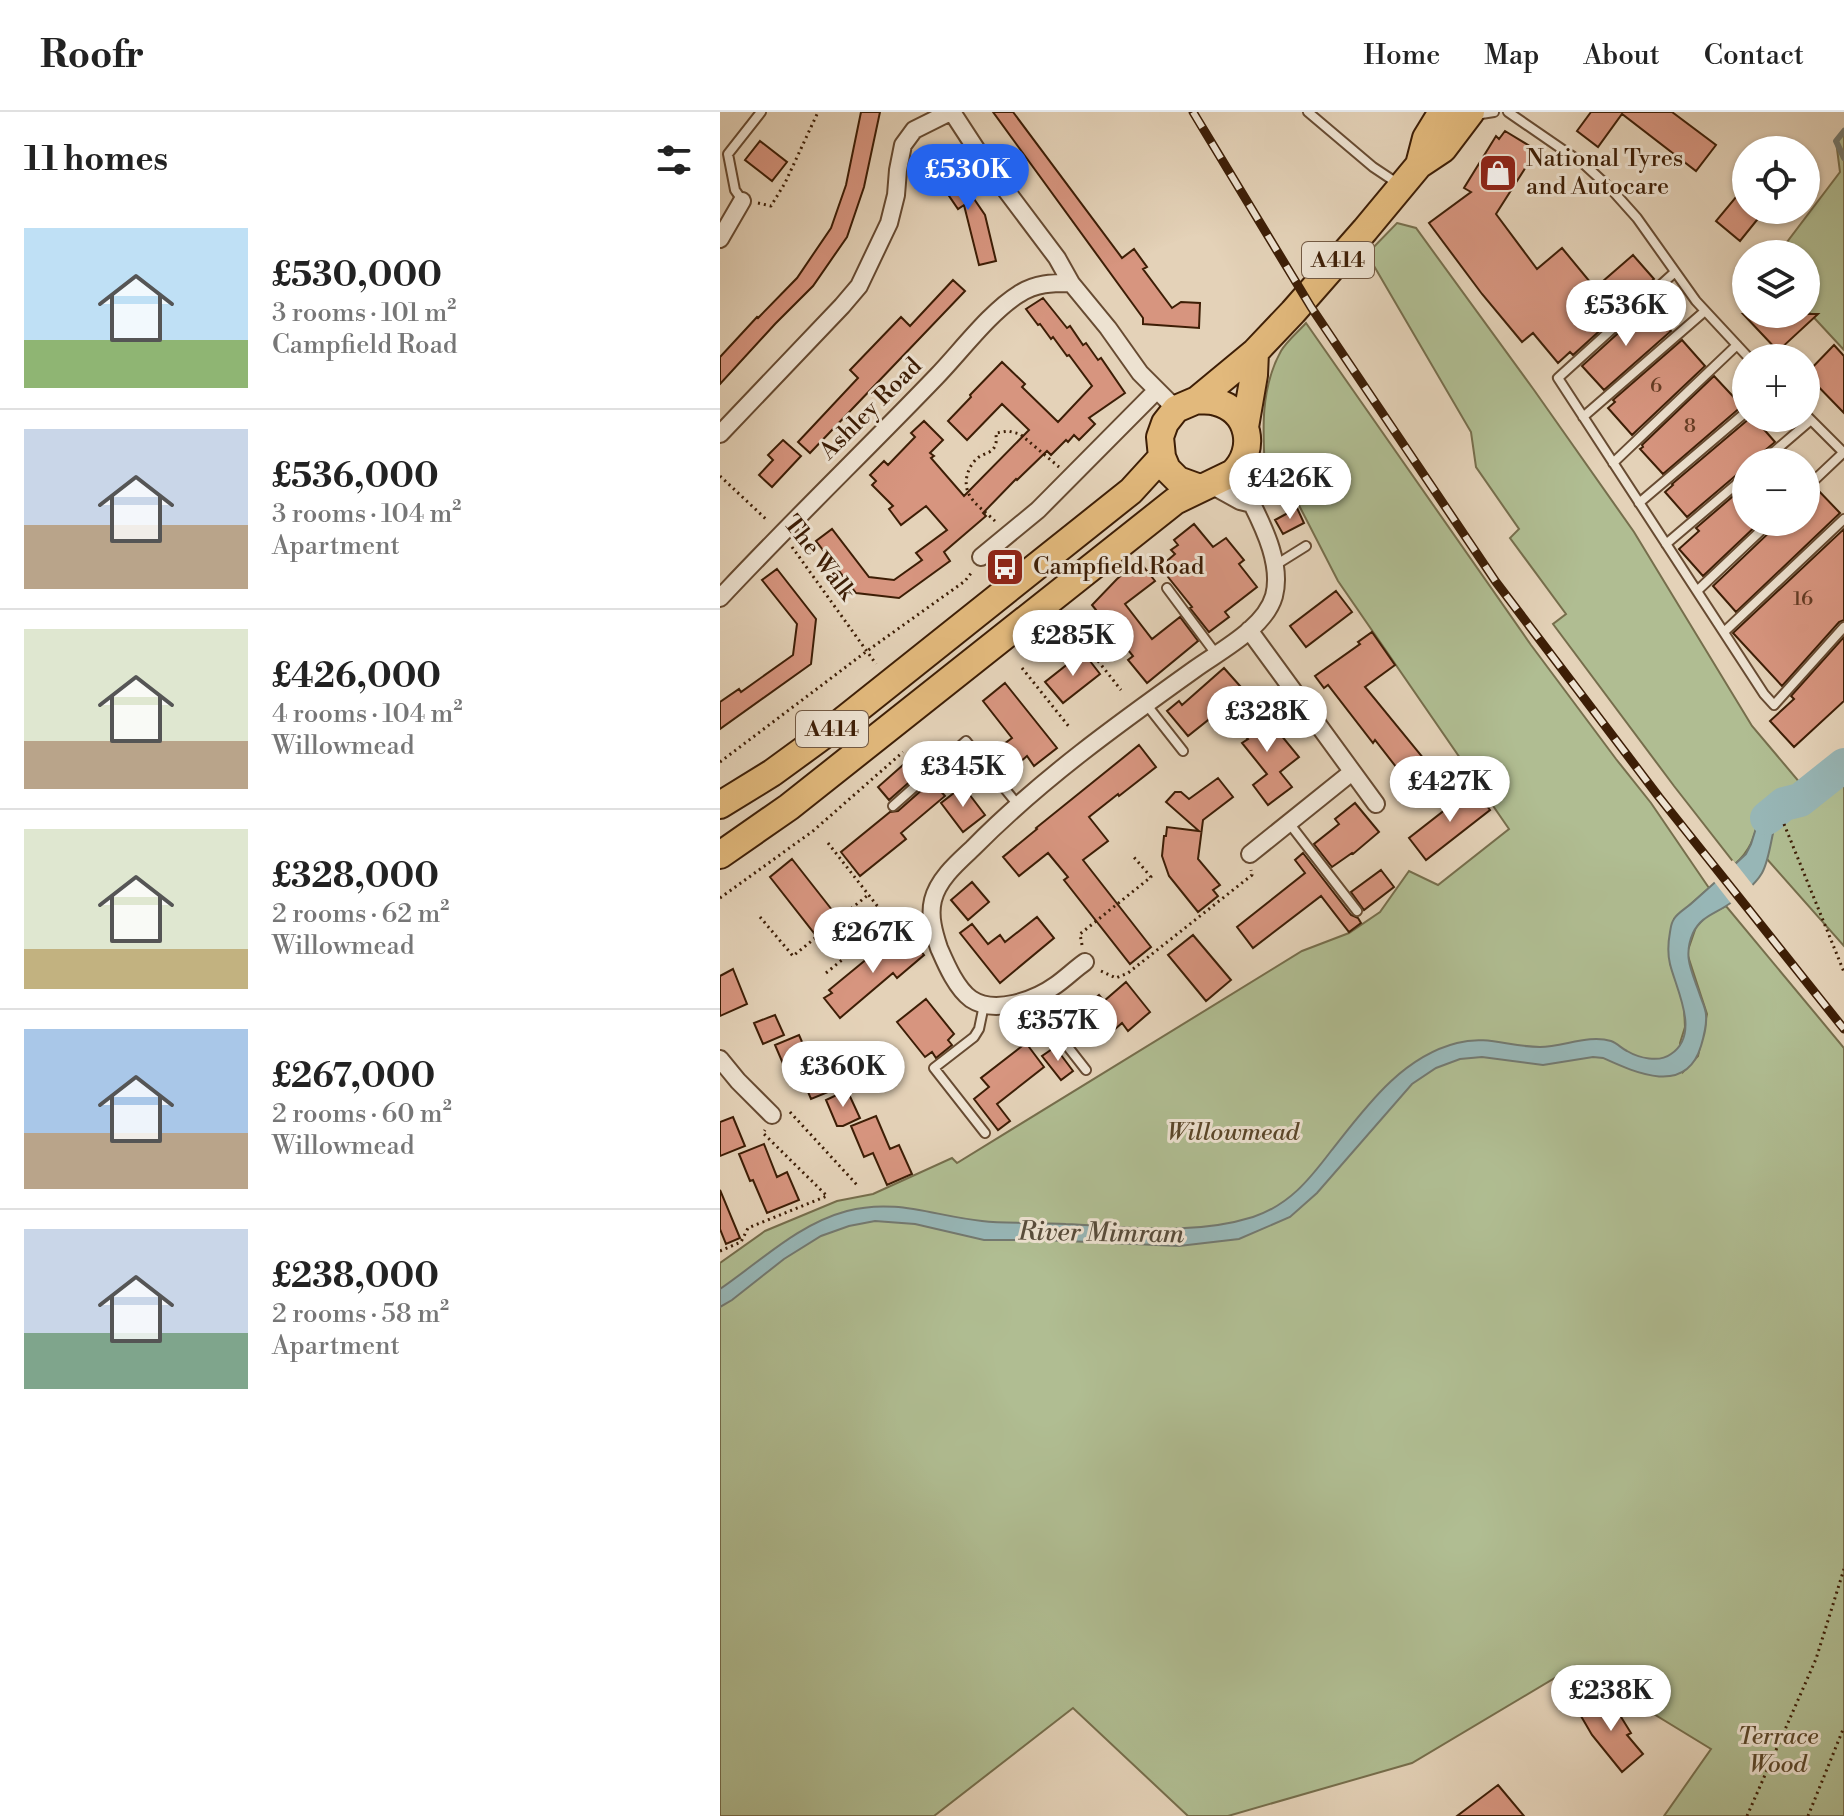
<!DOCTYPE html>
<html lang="en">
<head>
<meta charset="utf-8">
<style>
  body { margin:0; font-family:"Libre Bodoni",serif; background:#f2f2f2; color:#222; height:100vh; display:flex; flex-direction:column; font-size:30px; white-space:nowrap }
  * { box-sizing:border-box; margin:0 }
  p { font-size:26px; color:#767676 }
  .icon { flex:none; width:44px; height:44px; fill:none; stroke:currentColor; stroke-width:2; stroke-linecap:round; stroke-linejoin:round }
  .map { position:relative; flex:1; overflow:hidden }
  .side { display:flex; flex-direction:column; background:#fff; width:720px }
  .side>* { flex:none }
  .tools { position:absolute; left:1012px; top:24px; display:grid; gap:16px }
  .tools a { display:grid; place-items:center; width:88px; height:88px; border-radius:50%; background:#fff; box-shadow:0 2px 6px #0004; font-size:40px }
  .price { position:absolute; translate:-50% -68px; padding:0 18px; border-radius:28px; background:#fff; color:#222; font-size:26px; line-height:52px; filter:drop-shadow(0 2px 4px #0008) }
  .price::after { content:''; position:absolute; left:50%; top:48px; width:24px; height:18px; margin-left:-12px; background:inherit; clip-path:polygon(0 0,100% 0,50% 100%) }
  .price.current { background:#2563eb; color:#fff }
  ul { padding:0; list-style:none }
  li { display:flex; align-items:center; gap:24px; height:200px; padding:0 24px }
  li+li { border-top:2px solid #e0e0e0 }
  li span { display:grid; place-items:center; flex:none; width:224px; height:160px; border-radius:0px; color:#555 }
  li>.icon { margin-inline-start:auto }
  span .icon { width:96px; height:96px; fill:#fffc; stroke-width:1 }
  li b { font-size:34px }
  h2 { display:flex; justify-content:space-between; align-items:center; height:96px; padding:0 24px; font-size:34px }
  header { display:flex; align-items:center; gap:48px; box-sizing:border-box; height:112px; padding:0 40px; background:#fff; border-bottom:2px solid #e0e0e0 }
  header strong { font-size:38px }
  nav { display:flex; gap:44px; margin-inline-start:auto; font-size:28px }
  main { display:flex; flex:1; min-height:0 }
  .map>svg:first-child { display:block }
</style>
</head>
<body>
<header>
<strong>Roofr</strong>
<nav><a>Home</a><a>Map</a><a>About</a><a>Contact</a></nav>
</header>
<main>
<section class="side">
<h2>11 homes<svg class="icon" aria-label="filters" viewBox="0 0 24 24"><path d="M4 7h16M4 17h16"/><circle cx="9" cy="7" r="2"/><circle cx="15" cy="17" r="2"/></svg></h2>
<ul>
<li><span style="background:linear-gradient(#bfe0f5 70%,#8fb573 0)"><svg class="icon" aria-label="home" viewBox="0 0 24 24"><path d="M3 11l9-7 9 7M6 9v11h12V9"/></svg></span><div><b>£530,000</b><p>3 rooms · 101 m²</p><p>Campfield Road</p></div></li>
<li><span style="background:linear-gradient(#c9d6e8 60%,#b9a48a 0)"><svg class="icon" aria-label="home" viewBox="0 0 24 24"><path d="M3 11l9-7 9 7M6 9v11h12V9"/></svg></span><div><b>£536,000</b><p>3 rooms · 104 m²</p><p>Apartment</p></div></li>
<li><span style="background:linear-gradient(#dfe7d0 70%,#b9a48a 0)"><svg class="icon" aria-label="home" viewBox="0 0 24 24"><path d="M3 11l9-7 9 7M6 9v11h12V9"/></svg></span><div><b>£426,000</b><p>4 rooms · 104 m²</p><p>Willowmead</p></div></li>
<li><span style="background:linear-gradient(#dfe7d0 75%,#c2b280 0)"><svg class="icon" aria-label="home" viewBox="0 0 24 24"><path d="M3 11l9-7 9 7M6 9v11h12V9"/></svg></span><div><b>£328,000</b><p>2 rooms · 62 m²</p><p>Willowmead</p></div></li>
<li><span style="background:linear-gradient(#a9c7e8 65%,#b9a48a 0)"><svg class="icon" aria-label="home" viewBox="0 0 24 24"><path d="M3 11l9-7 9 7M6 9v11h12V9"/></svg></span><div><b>£267,000</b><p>2 rooms · 60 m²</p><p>Willowmead</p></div></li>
<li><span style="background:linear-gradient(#c9d6e8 65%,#7fa58c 0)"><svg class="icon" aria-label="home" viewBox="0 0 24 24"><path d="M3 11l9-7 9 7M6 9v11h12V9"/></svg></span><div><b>£238,000</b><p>2 rooms · 58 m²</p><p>Apartment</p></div></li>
</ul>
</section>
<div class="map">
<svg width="1124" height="1704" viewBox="0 0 1124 1704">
  <rect width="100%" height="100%" fill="#e4d2b8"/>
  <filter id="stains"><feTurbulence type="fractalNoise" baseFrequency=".0025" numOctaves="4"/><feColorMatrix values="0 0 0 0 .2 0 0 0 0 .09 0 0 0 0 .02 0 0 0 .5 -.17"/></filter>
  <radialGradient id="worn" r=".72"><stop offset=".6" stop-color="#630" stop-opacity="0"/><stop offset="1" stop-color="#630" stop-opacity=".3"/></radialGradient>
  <path fill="#b0bd92" stroke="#766e4c" stroke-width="2" d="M 1124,17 L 1124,238 L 1086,197 L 1086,142 L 1058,142 L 1120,60 L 1116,29 Z
    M 677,111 L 696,116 L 814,278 L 914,420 L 1032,614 L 1081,672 L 1042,697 C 1035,720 1034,735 1015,752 L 954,674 L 833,512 L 846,502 L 790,426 L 799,417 L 756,355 L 751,320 L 647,142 Z
    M 586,211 L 811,533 L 896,647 L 931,691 L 989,776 L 954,807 L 950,851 L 964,894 L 965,915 L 960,931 L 963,960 L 978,944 L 987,902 L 967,841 L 976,815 L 986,804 L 1006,794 L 1124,936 L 1124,1704 L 944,1704 L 991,1637 L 855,1554 L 692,1651 L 508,1704 L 468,1704 L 353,1596 L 214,1704 L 0,1704 L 0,1151 L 45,1119 L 117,1089 L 153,1082 L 232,1046 L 237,1051 L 582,839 L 629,821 L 660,800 L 689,759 L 718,773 L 789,717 L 618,469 L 567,370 L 546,378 C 544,332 537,282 561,239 C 567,229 578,220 586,211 Z
    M 1124,657 L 1124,834 L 1046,746 C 1055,710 1054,703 1094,696 Z"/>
  <path fill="#97b6b6" stroke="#737970" stroke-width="2" d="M 1081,672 L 1094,696 C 1080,698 1065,701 1055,713 C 1051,727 1049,749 1042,761 C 1035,773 1018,787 1006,794 C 992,803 981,805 973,821 C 962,846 973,861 981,886 C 983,891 986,898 986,903 C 987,914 984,924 981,934 C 966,984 916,961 883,946 L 873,945 L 823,953 L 762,945 L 740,947 L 716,956 L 692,972 L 597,1081 L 570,1105 L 519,1127 L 459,1134 L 323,1128 L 264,1128 L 195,1112 L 155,1109 L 129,1114 L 101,1124 L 64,1147 L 12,1188 L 0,1195 L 0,1177 C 41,1149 78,1112 127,1099 C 176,1086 214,1104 262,1109 C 289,1112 318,1110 346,1112 C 409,1115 472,1124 533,1105 C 569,1093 589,1068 611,1039 C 645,996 681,945 737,931 C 767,923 790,935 820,935 C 843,935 869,922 891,929 C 897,931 901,936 907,939 C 919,946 939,951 951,942 C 981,922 956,877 950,852 C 947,840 948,831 950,820 C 951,815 951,811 954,807 C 957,801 968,795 973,790 C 991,774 1009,758 1026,742 L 1031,732 L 1042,697 Z"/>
  <path fill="#e4d2b8" d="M 1013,748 L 1035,776 L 1013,794 L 992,767 Z"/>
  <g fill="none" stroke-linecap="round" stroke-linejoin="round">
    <path stroke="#737970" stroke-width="6" d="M 1124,19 L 1116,29 L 1124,46"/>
    <path stroke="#97b6b6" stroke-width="34" d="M 1047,706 L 1064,692 L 1080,688 L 1124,653"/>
  </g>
  <path fill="#d7957f" stroke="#3d1e06" stroke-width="2" d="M 141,0 L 160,0 L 144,75 L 127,125 L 93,174 L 55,212 L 0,272 L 0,245 L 37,205 L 38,206 L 77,166 L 111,116 L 126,73 Z
    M 273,0 L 293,0 L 402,146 L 414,137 L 427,155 L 423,157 L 452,196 L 461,190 L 480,191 L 479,216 L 423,212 L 423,206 Z
    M 871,0 L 952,0 L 996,33 L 976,59 L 902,2 L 878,35 L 857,19 Z
    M 785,19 L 813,36 L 808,44 L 811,47 L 776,102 L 817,157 L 842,136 L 875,176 L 913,143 L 934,167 L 917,182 L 919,183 L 853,243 L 850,240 L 838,251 L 813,221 L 802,230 L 762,182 L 709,111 L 751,80 L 744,76 L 776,24 L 779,27 Z
    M 40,29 L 67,50 L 52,69 L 25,48 Z
    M 228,49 L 265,103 L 276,149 L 259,153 L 244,93 L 238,97 L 212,59 Z
    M 1026,73 L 1026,98 L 1045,98 L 1020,129 L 996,109 Z
    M 233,168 L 245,179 L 90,341 L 78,330 L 138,266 L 130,258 L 181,205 L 190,214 Z
    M 323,186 L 347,216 L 350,214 L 363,233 L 366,231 L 378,248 L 381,246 L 405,281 L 369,306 L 375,312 L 359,328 L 354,323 L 348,330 L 346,328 L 331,343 L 327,339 L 297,368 L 296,367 L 263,401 L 266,404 L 224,440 L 230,449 L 179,486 L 136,481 L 96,429 L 112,417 L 149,465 L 174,468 L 202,448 L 196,441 L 227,418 L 206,394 L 181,413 L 169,397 L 173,394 L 152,373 L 156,369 L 150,363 L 164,349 L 168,353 L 195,325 L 191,321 L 204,309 L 223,328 L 210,341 L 214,344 L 211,346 L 244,384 L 309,318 L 282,292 L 247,328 L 228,309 L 251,285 L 250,283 L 282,250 L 305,272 L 302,275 L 338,310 L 372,274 L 349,243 L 347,244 L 333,225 L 331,227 L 320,212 L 318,213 L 306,197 Z
    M 928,194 L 951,219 L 884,278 L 862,254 Z
    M 1023,202 L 1098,202 L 1058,239 Z
    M 962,228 L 985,254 L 912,323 L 888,296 L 895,290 L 893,288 Z
    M 1114,233 L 1124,244 L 1124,301 L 1086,262 Z
    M 994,264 L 1022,294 L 943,362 L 920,337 L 923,335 L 922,333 Z
    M 1030,306 L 1034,306 L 1055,330 L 1037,345 L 1035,350 L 1026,350 L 1026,357 L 1021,359 L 967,405 L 945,380 L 953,373 L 952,372 Z
    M 63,328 L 81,344 L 52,375 L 39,363 L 53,348 L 48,343 Z
    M 1026,373 L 1026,410 L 1040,410 L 983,464 L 959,437 L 979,419 L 976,416 Z
    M 1096,376 L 1120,401 L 1016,500 L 993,474 L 1055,415 L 1057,410 L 1086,410 L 1086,383 Z
    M 577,396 L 584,411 L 563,422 L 555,408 Z
    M 474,412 L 493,435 L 506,426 L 524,448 L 519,452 L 537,475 L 505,500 L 509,505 L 489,520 L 470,496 L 472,495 L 440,455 L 455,442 L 451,438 L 458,433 L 454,428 Z
    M 1124,417 L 1124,508 L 1119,510 L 1062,574 L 1013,521 Z
    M 419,449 L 435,469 L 405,492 L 432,527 L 460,505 L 478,529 L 427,571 L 408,548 L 413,544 L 372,493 L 397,467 Z
    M 57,457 L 96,507 L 91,552 L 0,617 L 0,590 L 19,577 L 21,580 L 73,543 L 77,512 L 42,468 Z
    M 616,479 L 632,500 L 586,535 L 570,514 Z
    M 652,520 L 675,553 L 645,575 L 713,658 L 691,674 L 655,628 L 653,631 L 608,573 L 604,576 L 595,564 L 640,532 L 638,530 Z
    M 1124,525 L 1124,589 L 1074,635 L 1050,609 L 1074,587 L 1071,584 Z
    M 363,540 L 380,562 L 343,591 L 325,570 Z
    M 504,556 L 528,583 L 506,602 L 502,597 L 468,624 L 447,599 L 459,589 L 462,593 Z
    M 285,571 L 337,636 L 314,654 L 307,644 L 299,651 L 284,632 L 292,626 L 263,589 Z
    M 530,597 L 537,606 L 543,601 L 579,645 L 560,660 L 572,675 L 548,693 L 533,673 L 547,662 L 522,631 L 528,627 L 515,613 Z
    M 419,633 L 436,655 L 399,684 L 398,682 L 369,705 L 388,729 L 363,748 L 431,835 L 410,852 L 344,768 L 348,765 L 328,741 L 299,764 L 283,745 L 317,717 L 316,716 Z
    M 192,645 L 203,658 L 169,688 L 158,675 Z
    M 498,666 L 513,685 L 483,708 L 478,747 L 500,773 L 493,778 L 498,784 L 478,800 L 449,764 L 442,744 L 444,724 L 446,724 L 447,715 L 479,719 L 446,690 L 455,680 L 461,680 L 469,687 Z
    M 212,669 L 225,684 L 181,721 L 186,727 L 140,764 L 121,740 L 170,700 L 178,699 Z
    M 243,674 L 265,703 L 243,720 L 221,691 Z
    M 753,676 L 770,698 L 706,748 L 689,726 Z
    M 635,691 L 659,720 L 633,742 L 632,741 L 612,755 L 594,732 L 619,712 L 615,707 Z
    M 583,741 L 631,803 L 638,806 L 641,811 L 629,820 L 601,784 L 533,836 L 517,815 L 585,761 L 575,748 Z
    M 72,747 L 116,803 L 94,821 L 50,765 Z
    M 661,758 L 674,775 L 644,798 L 631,780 Z
    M 252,770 L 269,790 L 248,808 L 231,788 Z
    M 317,805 L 334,826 L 280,871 L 240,821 L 252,812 L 268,832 L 280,823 L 285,830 Z
    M 188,823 L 204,843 L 177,866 L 173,861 L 120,906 L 104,886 L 112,881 L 109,878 L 165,832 L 169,838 Z
    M 473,823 L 511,868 L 486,889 L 448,843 Z
    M 13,857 L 27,892 L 0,904 L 0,864 Z
    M 406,870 L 430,900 L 408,919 L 402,911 L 379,931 L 356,902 L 379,883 L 384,889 Z
    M 206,887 L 234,922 L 228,928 L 232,933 L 216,946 L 212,940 L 205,945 L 177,910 Z
    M 55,903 L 64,923 L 43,932 L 34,911 Z
    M 79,923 L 93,955 L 102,952 L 113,978 L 91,987 L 78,956 L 67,961 L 55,933 Z
    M 306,931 L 324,955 L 277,992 L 290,1009 L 278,1018 L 254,987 L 269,975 L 261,966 Z
    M 335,935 L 353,959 L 341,968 L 322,944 Z
    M 127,978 L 140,1006 L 123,1014 L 117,1014 L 106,988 Z
    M 156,1004 L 170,1037 L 179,1033 L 192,1062 L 167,1073 L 153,1041 L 144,1045 L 131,1014 Z
    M 13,1005 L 25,1034 L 0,1044 L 0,1010 Z
    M 44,1032 L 57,1065 L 67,1060 L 79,1088 L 47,1101 L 33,1068 L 30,1069 L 19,1042 Z
    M 0,1078 L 20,1126 L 6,1132 L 0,1117 Z
    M 888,1584 L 911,1621 L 907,1623 L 923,1642 L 902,1660 L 872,1623 L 858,1599 Z
    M 778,1673 L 804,1704 L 737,1704 Z"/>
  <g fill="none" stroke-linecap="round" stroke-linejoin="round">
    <g stroke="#674b32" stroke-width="12">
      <path id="service" d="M 588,0 L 653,55 L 677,71
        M 788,0 L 865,53 L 892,78 L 917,106 L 976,189 L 1029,246
        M 755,3 L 774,0
        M 22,88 L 15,78 L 8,42 L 41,0
        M 955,160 L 838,266 L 1044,582 L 1054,593 L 1124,515
        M 1086,303 L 1124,341
        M 863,305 L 985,199
        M 1042,350 L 1091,308
        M 893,351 L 1017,233
        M 1086,376 L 1123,341
        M 919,391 L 1026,300
        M 946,432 L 1026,364
        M 554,454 L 586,434
        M 447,476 L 496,542
        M 977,479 L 1050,410
        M 1004,520 L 1124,407
        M 426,592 L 463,639
        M 173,694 L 246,629 L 298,693
        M 569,711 L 637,799
        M 313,886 L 330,912 L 366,958
        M 264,893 L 259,917 L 254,925 L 214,956 L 265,1021"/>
    </g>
    <g stroke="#674b32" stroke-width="20">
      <path id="minor" d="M 232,0 L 264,49 L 337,146 L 351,171 L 388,216 L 420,261 L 456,297
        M 0,127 L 22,89
        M 0,322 L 122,194 L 139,174 L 169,111 L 176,83 L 178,58 L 183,33 L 194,18 L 230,0
        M 491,373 L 520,389 L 532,392
        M 261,445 L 318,398 L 437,278
        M 0,486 C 71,410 146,338 217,264 C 241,239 271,199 299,182 C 316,171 332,171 351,171
        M 529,518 L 656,692
        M 530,742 L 632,660
        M 365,850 C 355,857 346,866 336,873 C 315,888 275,903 251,887 C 236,876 226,852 219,836 C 214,821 209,804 213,788 C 218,767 238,750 253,736 C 320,668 398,612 475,557 C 500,539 545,516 554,484 C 562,454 545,418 532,392 L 536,380 L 526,343
        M 0,947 L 18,969 L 52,1003"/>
    </g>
    <g stroke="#3d1e06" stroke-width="30">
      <path id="trunk" d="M 699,53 L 706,26 L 722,0
        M 525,315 L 534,263 L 535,240
        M 480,376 L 458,368 L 447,357 L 442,345 L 440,325 L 445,311 L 456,297 L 477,288 L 535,240 L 573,200 L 645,118 L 699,53 L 723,37 L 751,0
        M 0,693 L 52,661 L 115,615 L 411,379 L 442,345
        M 0,743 L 69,695 L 455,389 L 513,361 C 537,338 530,299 496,290 C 490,288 483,289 477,288"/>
    </g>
    <path stroke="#3d1e06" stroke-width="3" stroke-dasharray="2 4" stroke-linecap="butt" d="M 38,91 L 51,94 L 65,71 L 98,0
      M 0,364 L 48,409
      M 275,409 C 267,401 252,391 248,380 C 243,368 249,352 259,345 C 265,341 272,341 275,334 C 277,330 276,325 276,321 L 288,319 L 300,322 L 339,355
      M 72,435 L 156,552
      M 352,516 L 401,578
      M 302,556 L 350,616
      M 0,650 L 147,539 L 245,469 L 252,460
      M 1064,712 L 1124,860
      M 108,731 L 162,800 L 185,800
      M 0,786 L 93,719 L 183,640
      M 40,805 L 73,844 L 148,783
      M 362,833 L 360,822 L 431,765 L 412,743
      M 381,859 L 396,866 L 408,861 L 532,763 L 531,758
      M 106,861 L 165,813 L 186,815
      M 70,1000 L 138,1074
      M 0,1139 L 21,1130 L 28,1116 L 107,1084 L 43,1021 L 45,1018
      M 1027,1704 L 1096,1547 L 1124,1457
      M 1088,1704 L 1124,1615"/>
    <use href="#service" stroke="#ede2d1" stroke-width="8"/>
    <use href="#minor" stroke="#ede2d1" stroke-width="16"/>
    <use href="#trunk" stroke="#e2b97c" stroke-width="26"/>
    <g stroke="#3d1e06" stroke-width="9">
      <path id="rail" d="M 473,0 L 591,195 L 776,470 L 939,685 L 1124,917"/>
    </g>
    <use href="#rail" stroke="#ede2d1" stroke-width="6" stroke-dasharray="18" stroke-linecap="butt"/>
  </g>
  <defs>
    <g id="shop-square" transform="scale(2)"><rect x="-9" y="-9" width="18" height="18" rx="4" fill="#8f2418" stroke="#ede2d1"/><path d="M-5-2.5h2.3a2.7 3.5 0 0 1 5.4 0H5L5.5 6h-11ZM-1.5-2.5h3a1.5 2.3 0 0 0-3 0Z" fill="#fff"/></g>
    <g id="bus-square" transform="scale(2)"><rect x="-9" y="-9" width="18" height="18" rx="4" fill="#8f2418" stroke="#ede2d1"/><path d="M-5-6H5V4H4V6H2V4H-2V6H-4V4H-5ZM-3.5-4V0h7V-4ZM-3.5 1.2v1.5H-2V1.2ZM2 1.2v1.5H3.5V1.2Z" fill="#fff"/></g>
  </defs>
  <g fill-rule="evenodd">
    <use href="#shop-square" x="778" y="61"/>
    <use href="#bus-square" x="285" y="455"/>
  </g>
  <g text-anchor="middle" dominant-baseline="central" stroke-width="6" stroke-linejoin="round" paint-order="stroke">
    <g font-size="20" fill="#643c24">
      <text x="936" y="274">6</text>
      <text x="970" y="314">8</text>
      <text x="1083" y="487">16</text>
    </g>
    <g fill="#ede2d1" stroke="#725943" stroke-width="2">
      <rect x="582" y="130" width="72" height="36" rx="6"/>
      <rect x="76" y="599" width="72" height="36" rx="6"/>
    </g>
    <g font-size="22" font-weight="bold" fill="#3d1e06">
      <text x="618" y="148">A414</text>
      <text x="112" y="617">A414</text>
    </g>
    <g font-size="24" fill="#3d1e06" stroke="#ede2d1" text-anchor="start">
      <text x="806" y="47">National Tyres<tspan x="806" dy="28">and Autocare</tspan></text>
      <text x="313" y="455">Campfield Road</text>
    </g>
    <g font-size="24" fill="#3d1e06" stroke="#ede2d1">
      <text transform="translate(151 297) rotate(-45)">Ashley Road</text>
      <text transform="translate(99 446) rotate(52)">The Walk</text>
    </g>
    <g font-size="24" font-style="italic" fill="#5a4629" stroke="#ede2d1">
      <text x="513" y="1021">Willowmead</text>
      <text x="1058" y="1625">Terrace<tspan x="1058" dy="28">Wood</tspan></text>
    </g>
    <g font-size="26" font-style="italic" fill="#584c3b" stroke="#ede2d1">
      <text transform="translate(381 1121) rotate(1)">River Mimram</text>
    </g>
  </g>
  <rect width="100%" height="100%" filter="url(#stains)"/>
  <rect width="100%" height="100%" fill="url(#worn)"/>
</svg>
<div class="tools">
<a><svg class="icon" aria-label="locate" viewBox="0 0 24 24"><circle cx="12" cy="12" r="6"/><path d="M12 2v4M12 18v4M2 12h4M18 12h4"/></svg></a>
<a><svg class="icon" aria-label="layers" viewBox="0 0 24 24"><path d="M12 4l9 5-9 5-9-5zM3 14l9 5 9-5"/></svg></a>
<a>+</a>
<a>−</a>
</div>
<b class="price current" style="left:248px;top:100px">£530K</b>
<b class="price" style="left:906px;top:236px">£536K</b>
<b class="price" style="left:570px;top:409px">£426K</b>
<b class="price" style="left:353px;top:566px">£285K</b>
<b class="price" style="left:547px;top:642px">£328K</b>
<b class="price" style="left:243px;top:697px">£345K</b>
<b class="price" style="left:730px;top:712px">£427K</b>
<b class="price" style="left:153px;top:863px">£267K</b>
<b class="price" style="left:338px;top:951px">£357K</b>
<b class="price" style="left:123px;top:997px">£360K</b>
<b class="price" style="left:891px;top:1621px">£238K</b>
</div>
</main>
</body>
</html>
